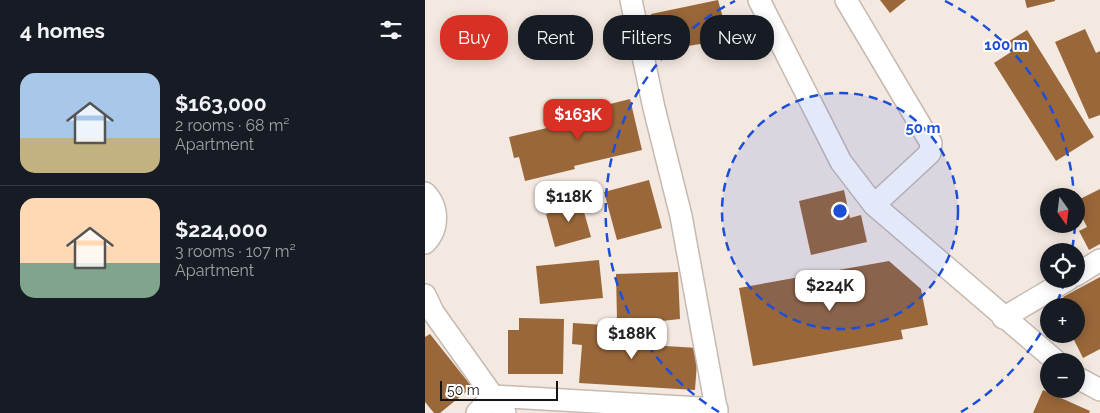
<!DOCTYPE html>
<html lang="en">
<head>
<meta charset="utf-8">
<style>
  body { margin:0; font-family:Raleway,sans-serif; background:#242831; color:#f1f3f6; height:100vh; display:flex; flex-direction:column; font-size:19px; white-space:nowrap }
  * { box-sizing:border-box; margin:0 }
  p { font-size:16px; color:#9ea1a6 }
  .icon { flex:none; width:28px; height:28px; fill:none; stroke:currentColor; stroke-width:2; stroke-linecap:round; stroke-linejoin:round }
  .map { position:relative; flex:1; overflow:hidden }
  .sheet { display:flex; flex-direction:column; background:#171b24; width:425px }
  .sheet>* { flex:none }
  .hud { position:absolute; left:15px; top:15px; width:475px; height:45px; display:flex; gap:10px }
  .needle { width:32px; rotate:166deg }
  .fabs { position:absolute; left:615px; top:188px; display:grid; gap:10px }
  .fabs a { display:grid; place-items:center; width:45px; height:45px; border-radius:50%; background:#171b24; box-shadow:0 2px 12px #0003; font-size:25px }
  .scale { position:absolute; left:15px; bottom:12px; width:118px; box-sizing:border-box; padding-left:5px; border:2px solid #171310; border-top:0; font-size:14px; line-height:18px; white-space:nowrap; color:#171310; -webkit-text-stroke:4px #fff; paint-order:stroke }
  .price { position:absolute; translate:-50% -42px; padding:0 11px; border-radius:10px; background:#fff; color:#222; font-size:16px; line-height:32px; filter:drop-shadow(0 1px 2px #0008) }
  .price::after { content:''; position:absolute; left:50%; top:30px; width:15px; height:11px; margin-left:-8px; background:inherit; clip-path:polygon(0 0,100% 0,50% 100%) }
  .price.selected { background:#d93025; color:#fff }
  ul { padding:0; list-style:none }
  li { display:flex; align-items:center; gap:15px; height:125px; padding:0 20px }
  li+li { border-top:1px solid #363941 }
  li span { display:grid; place-items:center; flex:none; width:140px; height:100px; border-radius:15px; color:#555 }
  li>.icon { margin-inline-start:auto }
  span .icon { width:60px; height:60px; fill:#fffc; stroke-width:1 }
  li b { font-size:21px }
  h2 { display:flex; justify-content:space-between; align-items:center; height:60px; padding:0 20px; font-size:21px }
  .chip { padding:0 18px; border-radius:20px; background:#171b24; box-shadow:0 2px 12px #0003; font-size:18px; line-height:45px }
  .chip.selected { background:#d93025; color:#fff }
  main { display:flex; flex:1; min-height:0 }
  .map>svg:first-child { display:block }
</style>
</head>
<body>
<main>
<section class="sheet">
<h2>4 homes<svg class="icon" aria-label="filters" viewBox="0 0 24 24"><path d="M4 7h16M4 17h16"/><circle cx="9" cy="7" r="2"/><circle cx="15" cy="17" r="2"/></svg></h2>
<ul>
<li><span style="background:linear-gradient(#a9c7e8 65%,#c2b280 0)"><svg class="icon" aria-label="home" viewBox="0 0 24 24"><path d="M3 11l9-7 9 7M6 9v11h12V9"/></svg></span><div><b>$163,000</b><p>2 rooms · 68 m²</p><p>Apartment</p></div></li>
<li><span style="background:linear-gradient(#ffd9b3 65%,#7fa58c 0)"><svg class="icon" aria-label="home" viewBox="0 0 24 24"><path d="M3 11l9-7 9 7M6 9v11h12V9"/></svg></span><div><b>$224,000</b><p>3 rooms · 107 m²</p><p>Apartment</p></div></li>
</ul>
</section>
<div class="map">
<svg width="675" height="413" viewBox="0 0 675 413">
  <rect width="100%" height="100%" fill="#f4e9e0"/>
  <path fill="#996739" d="M 293,0 L 304,39 L 234,51 L 226,14 Z
    M 455,0 L 481,0 L 465,13 Z
    M 600,0 L 630,0 L 630,1 L 602,8 Z
    M 660,29 L 671,53 L 675,51 L 675,115 L 664,119 L 630,42 Z
    M 602,30 L 669,137 L 631,161 L 569,63 L 586,52 L 581,43 Z
    M 205,99 L 217,150 L 149,166 L 150,169 L 100,181 L 94,157 L 89,158 L 84,137 L 139,124 L 137,116 Z
    M 224,180 L 237,228 L 192,240 L 179,192 Z
    M 675,189 L 675,244 L 664,250 L 654,231 L 662,227 L 656,215 L 651,218 L 651,201 Z
    M 419,190 L 425,218 L 436,215 L 442,242 L 386,255 L 374,201 Z
    M 154,194 L 166,237 L 130,247 L 121,214 L 144,208 L 142,198 Z
    M 174,260 L 178,298 L 115,304 L 111,266 Z
    M 464,261 L 496,289 L 503,325 L 476,330 L 478,339 L 328,366 L 314,288 Z
    M 253,272 L 255,319 L 210,324 L 211,328 L 199,329 L 199,318 L 192,319 L 191,274 Z
    M 675,277 L 675,349 L 658,358 L 647,336 L 636,342 L 632,334 L 651,334 L 651,306 L 639,306 L 642,305 L 638,297 Z
    M 94,318 L 139,319 L 138,374 L 83,374 L 83,330 L 94,330 Z
    M 148,323 L 196,326 L 196,329 L 209,330 L 208,344 L 273,348 L 270,390 L 154,383 L 157,345 L 147,344 Z
    M 5,334 L 47,387 L 15,413 L 9,413 L 0,402 L 0,337 Z
    M 618,390 L 665,411 L 664,413 L 608,413 Z"/>
  <g fill="none" stroke-linecap="round" stroke-linejoin="round">
    <g stroke="#c5bab1" stroke-width="24">
      <path id="minor" d="M 206,0 L 229,108 L 256,216 L 292,413
        M 334,0 L 416,162 L 449,205 L 631,361
        M 421,0 L 506,143 L 505,153 L 449,205
        M 0,193 C 14,207 14,229 0,243
        M 651,275 L 675,260
        M 0,295 L 8,312 L 80,413
        M 578,318 L 644,279
        M 651,377 L 675,390
        M 52,413 L 68,396 L 292,409"/>
    </g>
    <use href="#minor" stroke="#fff" stroke-width="21"/>
  </g>
  <circle cx="415" cy="211" r="118" fill="#1d4ed8" fill-opacity=".12"/>
  <g fill="none" stroke="#1d4ed8" stroke-width="2.5" stroke-dasharray="9 6">
    <circle cx="415" cy="211" r="118"/>
    <path d="M650 225A235 235 0 0 1 647 250M640 280A235 235 0 0 1 631 305M623 320A235 235 0 0 1 536 412M294 412A235 235 0 0 1 310 1M520 1A235 235 0 0 1 649 195"/>
  </g>
  <circle cx="415" cy="211" r="8" fill="#1d4ed8" stroke="#fff" stroke-width="2.5"/>
  <g font-size="15" text-anchor="middle" font-weight="bold" fill="#1d4ed8" stroke="#fff" stroke-width="4" stroke-linejoin="round" paint-order="stroke">
    <text x="581" y="50">100 m</text>
    <text x="498" y="133">50 m</text>
  </g>
</svg>
<div class="fabs">
<a><svg class="needle" viewBox="-14 -14 28 28"><path d="M0-13l5 13h-10z" fill="#e53935"/><path d="M0 13l5-13h-10z" fill="#9ea1a6"/></svg></a>
<a><svg class="icon" aria-label="locate" viewBox="0 0 24 24"><circle cx="12" cy="12" r="6"/><path d="M12 2v4M12 18v4M2 12h4M18 12h4"/></svg></a>
<a>+</a>
<a>−</a>
</div>
<div class="scale">50 m</div>
<b class="price selected" style="left:153px;top:141px">$163K</b>
<b class="price" style="left:144px;top:223px">$118K</b>
<b class="price" style="left:405px;top:312px">$224K</b>
<b class="price" style="left:207px;top:360px">$188K</b>
<div class="hud">
<a class="chip selected">Buy</a>
<a class="chip">Rent</a>
<a class="chip">Filters</a>
<a class="chip">New</a>
</div>
</div>
</main>
</body>
</html>
